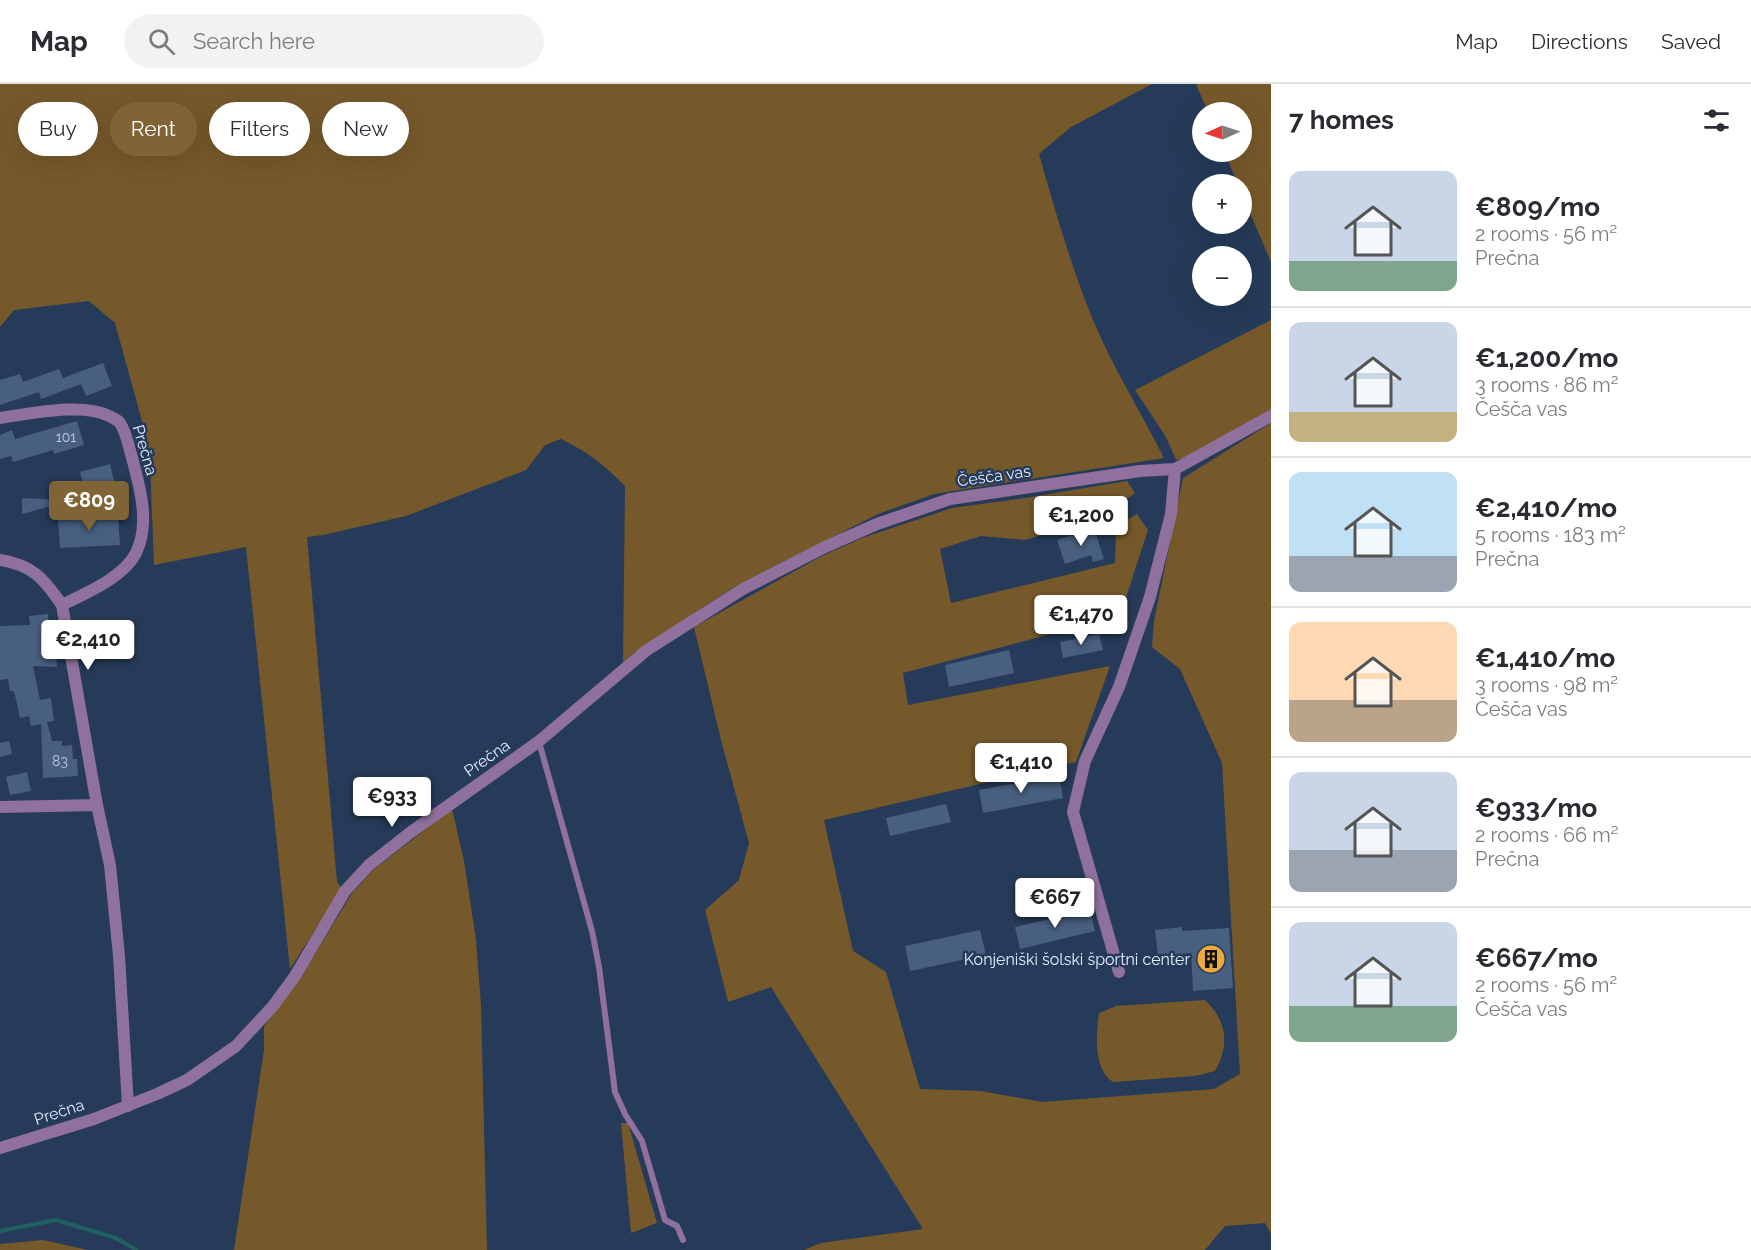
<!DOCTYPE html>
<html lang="en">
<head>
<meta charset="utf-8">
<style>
  body { margin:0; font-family:Raleway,sans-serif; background:#f2f2f3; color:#2b2b33; height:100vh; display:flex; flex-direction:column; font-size:22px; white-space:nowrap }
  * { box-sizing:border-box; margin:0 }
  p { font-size:20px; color:#7c7c81 }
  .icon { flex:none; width:33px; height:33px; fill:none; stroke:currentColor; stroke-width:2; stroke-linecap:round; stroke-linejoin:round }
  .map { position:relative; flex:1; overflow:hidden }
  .panel { display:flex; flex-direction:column; background:#fff; width:480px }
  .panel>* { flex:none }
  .guide { position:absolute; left:18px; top:18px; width:570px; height:54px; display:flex; gap:12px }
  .needle { width:39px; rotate:267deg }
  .tools { position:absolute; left:1192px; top:18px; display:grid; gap:12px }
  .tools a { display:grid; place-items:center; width:60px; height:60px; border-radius:50%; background:#fff; box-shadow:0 6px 24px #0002; font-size:30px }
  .price { position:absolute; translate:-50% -51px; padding:0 14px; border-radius:6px; background:#fff; color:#222; font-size:20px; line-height:39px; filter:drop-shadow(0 2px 3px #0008) }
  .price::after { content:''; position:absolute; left:50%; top:36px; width:18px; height:14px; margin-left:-9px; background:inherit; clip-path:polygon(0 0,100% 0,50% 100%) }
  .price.selected { background:#816436; color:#fff }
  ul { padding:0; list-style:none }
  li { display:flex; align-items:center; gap:18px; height:150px; padding:0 18px }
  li+li { border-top:2px solid #e1e1e2 }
  li span { display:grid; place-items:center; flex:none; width:168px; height:120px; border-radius:12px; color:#555 }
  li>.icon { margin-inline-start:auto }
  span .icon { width:72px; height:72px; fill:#fffc; stroke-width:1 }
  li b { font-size:26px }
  h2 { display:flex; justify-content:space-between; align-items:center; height:72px; padding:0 18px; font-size:26px }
  .tag { padding:0 21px; border-radius:27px; background:#fff; box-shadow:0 6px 24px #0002; font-size:21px; line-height:54px }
  .tag.selected { background:#816436; color:#fff }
  header { display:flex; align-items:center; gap:36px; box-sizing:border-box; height:84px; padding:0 30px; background:#fff; border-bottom:2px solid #e1e1e2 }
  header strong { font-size:28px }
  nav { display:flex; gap:33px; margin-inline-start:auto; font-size:21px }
  .search { width:420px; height:54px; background:#f2f2f3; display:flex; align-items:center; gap:15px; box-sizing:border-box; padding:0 21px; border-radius:33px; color:#7c7c81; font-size:22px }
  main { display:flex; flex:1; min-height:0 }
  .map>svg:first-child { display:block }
</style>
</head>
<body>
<header>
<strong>Map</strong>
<div class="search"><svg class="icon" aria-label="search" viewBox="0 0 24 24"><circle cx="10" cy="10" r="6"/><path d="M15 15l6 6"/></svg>Search here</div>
<nav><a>Map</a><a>Directions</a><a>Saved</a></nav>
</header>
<main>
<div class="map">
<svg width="1271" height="1166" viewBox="0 0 1271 1166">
  <rect width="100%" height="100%" fill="#263b59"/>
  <path fill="#76592b" d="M 0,0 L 1152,0 L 1071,43 L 1039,70 C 1054,123 1070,179 1091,231 C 1111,281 1140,326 1164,374 L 934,410 L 878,430 L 731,505 L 635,568 L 623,579 L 625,402 C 606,382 586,367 561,355 L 545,361 L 526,386 L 406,432 L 323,451 L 307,453 L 337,798 L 342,804 L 290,885 L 246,463 L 154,481 L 150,379 L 147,355 L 115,239 L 89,217 L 14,226 L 0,243 Z
    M 1196,0 L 1271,0 L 1271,178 L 1242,110 L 1242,100 L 1238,100 L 1224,68 L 1242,68 L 1242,28 L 1208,28 Z
    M 1271,236 L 1271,329 L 1199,370 L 1176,376 L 1166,353 L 1135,306 Z
    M 1271,339 L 1271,1150 L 1265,1139 L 1225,1142 L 1205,1166 L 804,1166 L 821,1159 L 923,1145 L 771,903 L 728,918 L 705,826 L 739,796 L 749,759 L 721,656 L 694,543 L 822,472 L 862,454 L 952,424 L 1025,414 L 1127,397 L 1135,409 L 1099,434 L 1025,456 L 981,452 L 940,465 L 951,519 L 1115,479 L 1116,442 L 1137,430 L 1148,446 L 1120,532 L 903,589 L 908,621 L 1110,582 L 1076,678 L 824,736 L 853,867 L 886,888 L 920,1005 L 981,1007 L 1042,1018 L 1214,1005 L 1240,990 L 1222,679 L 1180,585 L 1152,563 L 1154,537 L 1183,394 Z
    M 452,725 L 464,777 L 476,856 L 481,922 L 487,1166 L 234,1166 L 264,966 L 264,942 L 303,890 L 352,809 L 373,786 Z
    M 1205,916 C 1227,937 1230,961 1215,987 L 1195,992 L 1113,998 C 1093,984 1096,952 1099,929 L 1116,922 Z
    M 621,1039 L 628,1039 L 657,1139 L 631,1149 Z
    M 43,1156 L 88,1166 L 0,1166 L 0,1160 Z"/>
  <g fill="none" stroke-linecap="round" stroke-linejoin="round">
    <path stroke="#216062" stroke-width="4" d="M 0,1147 L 56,1136 L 116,1154 L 136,1166"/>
  </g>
  <path fill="#485f7f" d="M 103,279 L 112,302 L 86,312 L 81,300 L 41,315 L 39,308 L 0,321 L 0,296 L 20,290 L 23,298 L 59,285 L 63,294 Z
    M 77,337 L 84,361 L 54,370 L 53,366 L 13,378 L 11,372 L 0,375 L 0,351 L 12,346 L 15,355 Z
    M 110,380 L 116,405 L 86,413 L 80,388 Z
    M 22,414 L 63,416 L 63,419 L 22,430 Z
    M 118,432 L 120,461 L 60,464 L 58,436 Z
    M 1094,444 L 1104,475 L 1093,478 L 1091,471 L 1065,480 L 1057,456 Z
    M 48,530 L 51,572 L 56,572 L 57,583 L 33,582 L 40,616 L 51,614 L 54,637 L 47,638 L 52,657 L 62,657 L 62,662 L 72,661 L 73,675 L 77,675 L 78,692 L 43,694 L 41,640 L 31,642 L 29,632 L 20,634 L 14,607 L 10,607 L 8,595 L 0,596 L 0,542 L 30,541 L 29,532 Z
    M 1099,550 L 1103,566 L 1063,574 L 1060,558 Z
    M 1009,566 L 1014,589 L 949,603 L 945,581 Z
    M 9,657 L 12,670 L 0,673 L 0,659 Z
    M 27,688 L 31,707 L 10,711 L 6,693 Z
    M 1059,691 L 1063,714 L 983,729 L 979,706 Z
    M 946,720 L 951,738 L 890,752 L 886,734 Z
    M 1090,826 L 1095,847 L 1020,865 L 1015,843 Z
    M 1182,843 L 1182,847 L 1229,844 L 1233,904 L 1193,907 L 1191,869 L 1158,872 L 1155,846 Z
    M 980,846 L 986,871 L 910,887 L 905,862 Z"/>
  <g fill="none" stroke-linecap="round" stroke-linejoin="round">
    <path stroke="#90709c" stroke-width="6" d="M 539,658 L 592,847 L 599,883 L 615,1008 L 625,1030 L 642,1057 L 665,1136 L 677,1142 L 683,1156"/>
    <path stroke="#90709c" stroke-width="12" d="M 0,334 C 30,330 82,318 109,332 C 113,334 118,336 120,339 C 126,348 128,360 131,370 C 139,400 151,439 136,469 C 123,494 86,509 62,521 L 97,721 L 110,781 L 119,872 L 128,1022
      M 0,476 C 33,481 44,495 62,521
      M 0,723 L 97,721
      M 1119,888 L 1073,728 L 1085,677 L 1119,603 L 1150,513 L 1171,430 L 1175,385
      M 0,1064 L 94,1035 L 157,1010 L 187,996 L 236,962 L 273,922 L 295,892 L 345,807 L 369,781 L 411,748 L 538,658 L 647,566 L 743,505 L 825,463 L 877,440 L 950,415 L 1140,387 L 1175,385 L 1271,332"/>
  </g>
  <defs>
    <g id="building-disc" transform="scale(1.5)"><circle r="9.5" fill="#ebaa39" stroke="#263b59"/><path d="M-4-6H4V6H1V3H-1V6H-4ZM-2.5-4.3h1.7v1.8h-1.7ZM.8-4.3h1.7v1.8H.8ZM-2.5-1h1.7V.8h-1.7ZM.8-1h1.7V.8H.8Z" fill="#111"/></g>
  </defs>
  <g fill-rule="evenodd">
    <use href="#building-disc" x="1211" y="875"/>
  </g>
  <g text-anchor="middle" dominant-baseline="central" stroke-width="5" stroke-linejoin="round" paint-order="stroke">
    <g font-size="14" fill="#bccadd">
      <text x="66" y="353">101</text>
      <text x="60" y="677">83</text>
    </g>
    <g font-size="16" fill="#e2edfc" stroke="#263b59">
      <text transform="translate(145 366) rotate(74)">Prečna</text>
      <text transform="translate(994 392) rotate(-8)">Češča vas</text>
      <text transform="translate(487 674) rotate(-35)">Prečna</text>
      <text transform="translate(59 1028) rotate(-18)">Prečna</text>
    </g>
    <g font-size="16" fill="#e2edfc" stroke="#263b59" text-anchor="end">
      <text x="1190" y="875">Konjeniški šolski športni center</text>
    </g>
  </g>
</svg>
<div class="tools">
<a><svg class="needle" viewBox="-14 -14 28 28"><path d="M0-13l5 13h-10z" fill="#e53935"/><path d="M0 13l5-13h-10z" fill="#7c7c81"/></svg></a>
<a>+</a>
<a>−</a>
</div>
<b class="price selected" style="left:89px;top:448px">€809</b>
<b class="price" style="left:1081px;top:463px">€1,200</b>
<b class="price" style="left:1081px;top:562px">€1,470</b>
<b class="price" style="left:88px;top:587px">€2,410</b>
<b class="price" style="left:1021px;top:710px">€1,410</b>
<b class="price" style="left:392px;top:744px">€933</b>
<b class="price" style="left:1055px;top:845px">€667</b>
<div class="guide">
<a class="tag">Buy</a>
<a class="tag selected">Rent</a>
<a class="tag">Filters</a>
<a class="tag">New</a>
</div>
</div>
<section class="panel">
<h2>7 homes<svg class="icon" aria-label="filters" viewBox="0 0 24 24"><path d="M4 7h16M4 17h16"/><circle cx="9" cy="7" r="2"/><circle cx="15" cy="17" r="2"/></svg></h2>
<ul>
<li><span style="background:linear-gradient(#c9d6e8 75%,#7fa58c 0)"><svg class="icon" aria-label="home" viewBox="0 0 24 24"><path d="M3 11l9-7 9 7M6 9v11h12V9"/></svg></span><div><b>€809/mo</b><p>2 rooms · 56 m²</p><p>Prečna</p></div></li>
<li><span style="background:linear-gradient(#c9d6e8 75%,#c2b280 0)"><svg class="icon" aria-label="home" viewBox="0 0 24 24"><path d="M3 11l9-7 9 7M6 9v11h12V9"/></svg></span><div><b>€1,200/mo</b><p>3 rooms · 86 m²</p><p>Češča vas</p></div></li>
<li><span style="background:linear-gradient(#bfe0f5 70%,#9aa5b1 0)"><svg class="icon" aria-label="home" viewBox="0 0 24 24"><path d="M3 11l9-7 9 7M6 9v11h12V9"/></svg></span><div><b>€2,410/mo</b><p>5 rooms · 183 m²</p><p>Prečna</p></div></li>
<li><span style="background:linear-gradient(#ffd9b3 65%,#b9a48a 0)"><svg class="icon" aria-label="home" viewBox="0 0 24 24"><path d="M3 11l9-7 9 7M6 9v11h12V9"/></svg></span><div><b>€1,410/mo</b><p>3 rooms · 98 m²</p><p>Češča vas</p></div></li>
<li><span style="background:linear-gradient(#c9d6e8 65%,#9aa5b1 0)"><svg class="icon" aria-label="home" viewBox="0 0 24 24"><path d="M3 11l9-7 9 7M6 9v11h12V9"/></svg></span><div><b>€933/mo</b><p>2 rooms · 66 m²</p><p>Prečna</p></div></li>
<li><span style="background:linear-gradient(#c9d6e8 70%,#7fa58c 0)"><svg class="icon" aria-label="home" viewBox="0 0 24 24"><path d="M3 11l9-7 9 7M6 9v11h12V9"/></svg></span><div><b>€667/mo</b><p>2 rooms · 56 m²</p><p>Češča vas</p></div></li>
</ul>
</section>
</main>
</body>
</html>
